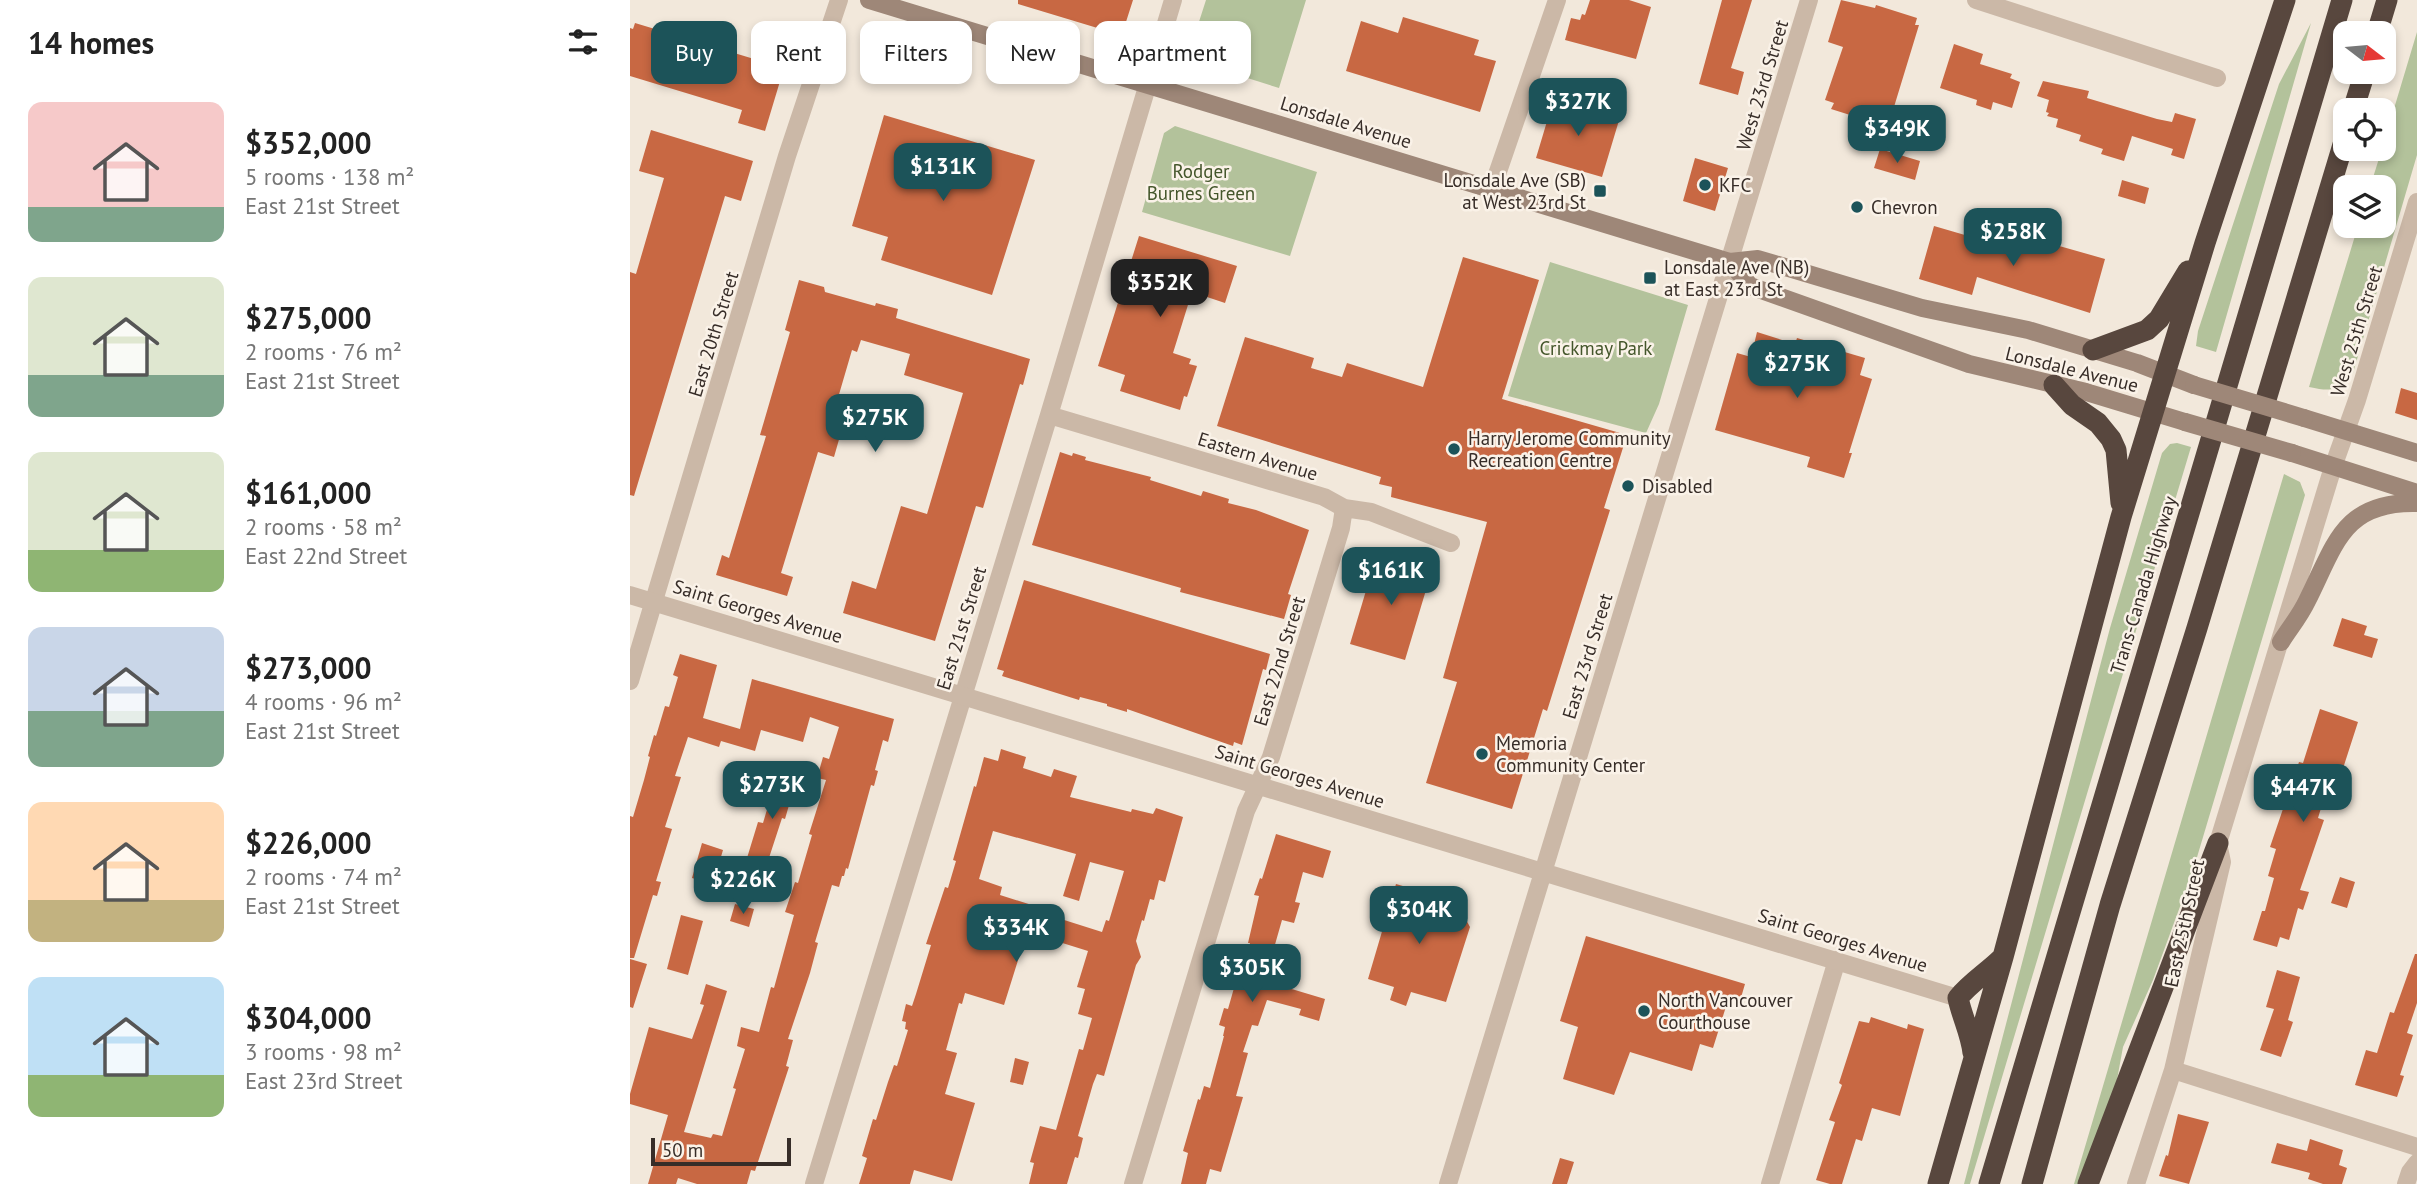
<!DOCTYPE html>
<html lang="en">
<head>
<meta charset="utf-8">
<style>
  body { margin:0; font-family:"PT Sans",sans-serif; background:#f2f2f2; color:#222; height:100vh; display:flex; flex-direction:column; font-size:26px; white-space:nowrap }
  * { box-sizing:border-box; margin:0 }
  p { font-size:23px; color:#767676 }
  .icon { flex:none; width:38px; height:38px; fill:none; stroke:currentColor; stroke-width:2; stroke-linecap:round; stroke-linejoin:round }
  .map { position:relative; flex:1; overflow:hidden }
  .panel { display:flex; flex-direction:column; background:#fff; width:630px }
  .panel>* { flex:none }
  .banner { position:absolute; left:21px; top:21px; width:665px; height:63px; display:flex; gap:14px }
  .needle { width:46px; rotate:106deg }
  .buttons { position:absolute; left:1703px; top:21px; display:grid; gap:14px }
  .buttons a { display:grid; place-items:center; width:63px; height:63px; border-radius:14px; background:#fff; box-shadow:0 4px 10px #0003; font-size:35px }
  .scale { position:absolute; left:21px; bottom:18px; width:140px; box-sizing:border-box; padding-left:7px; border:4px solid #372d28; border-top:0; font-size:19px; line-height:24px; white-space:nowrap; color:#372d28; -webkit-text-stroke:5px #faf2e8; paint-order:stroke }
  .price { position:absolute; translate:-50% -60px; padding:0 16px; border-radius:14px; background:#1c5359; color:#fff; font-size:23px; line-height:46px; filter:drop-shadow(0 2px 4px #0008) }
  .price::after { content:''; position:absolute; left:50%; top:42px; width:21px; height:16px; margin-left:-10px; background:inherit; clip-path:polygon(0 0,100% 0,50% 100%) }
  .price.selected { background:#222; color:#fff }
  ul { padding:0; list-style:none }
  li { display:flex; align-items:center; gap:21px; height:175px; padding:0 28px }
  li span { display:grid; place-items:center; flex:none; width:196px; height:140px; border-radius:14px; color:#555 }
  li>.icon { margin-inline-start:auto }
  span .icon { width:84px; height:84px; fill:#fffc; stroke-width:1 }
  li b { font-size:30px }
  h2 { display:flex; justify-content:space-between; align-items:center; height:84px; padding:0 28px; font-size:30px }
  .pill { padding:0 24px; border-radius:14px; background:#fff; box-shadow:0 4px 10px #0003; font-size:24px; line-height:63px }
  .pill.selected { background:#1c5359; color:#fff }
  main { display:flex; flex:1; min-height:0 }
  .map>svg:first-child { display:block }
</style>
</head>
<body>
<main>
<section class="panel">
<h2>14 homes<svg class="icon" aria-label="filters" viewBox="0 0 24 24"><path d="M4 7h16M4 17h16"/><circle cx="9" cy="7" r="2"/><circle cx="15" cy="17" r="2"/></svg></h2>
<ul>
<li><span style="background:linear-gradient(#f6c9c9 75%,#7fa58c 0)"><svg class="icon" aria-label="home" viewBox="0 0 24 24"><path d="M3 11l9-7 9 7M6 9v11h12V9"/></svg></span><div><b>$352,000</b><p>5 rooms · 138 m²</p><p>East 21st Street</p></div></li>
<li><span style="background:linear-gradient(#dfe7d0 70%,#7fa58c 0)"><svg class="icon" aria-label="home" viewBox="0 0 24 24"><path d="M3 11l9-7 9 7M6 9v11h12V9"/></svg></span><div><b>$275,000</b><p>2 rooms · 76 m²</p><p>East 21st Street</p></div></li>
<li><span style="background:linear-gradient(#dfe7d0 70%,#8fb573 0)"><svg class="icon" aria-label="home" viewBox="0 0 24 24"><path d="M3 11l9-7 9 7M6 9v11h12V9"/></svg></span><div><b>$161,000</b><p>2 rooms · 58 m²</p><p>East 22nd Street</p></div></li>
<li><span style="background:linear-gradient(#c9d6e8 60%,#7fa58c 0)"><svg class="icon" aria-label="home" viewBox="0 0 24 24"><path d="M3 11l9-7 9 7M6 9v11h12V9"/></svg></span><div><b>$273,000</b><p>4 rooms · 96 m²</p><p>East 21st Street</p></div></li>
<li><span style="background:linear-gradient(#ffd9b3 70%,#c2b280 0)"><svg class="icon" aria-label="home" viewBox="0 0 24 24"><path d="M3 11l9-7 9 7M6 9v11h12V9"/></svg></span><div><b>$226,000</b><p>2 rooms · 74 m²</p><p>East 21st Street</p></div></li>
<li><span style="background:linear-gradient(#bfe0f5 70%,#8fb573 0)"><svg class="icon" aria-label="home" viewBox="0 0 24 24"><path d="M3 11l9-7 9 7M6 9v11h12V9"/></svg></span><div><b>$304,000</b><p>3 rooms · 98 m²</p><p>East 23rd Street</p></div></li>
</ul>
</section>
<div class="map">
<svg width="1787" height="1184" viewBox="0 0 1787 1184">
  <rect width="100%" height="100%" fill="#f2e8db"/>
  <path fill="#b3c29b" d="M 576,0 L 676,0 L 649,88 L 557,59 Z
    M 1681,23 L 1586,352 L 1566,346 L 1568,331 L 1649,84 Z
    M 1787,32 L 1787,155 L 1723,373 C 1707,391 1703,392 1679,387 L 1728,226 L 1754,226 L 1754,187 L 1740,187 L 1752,149 L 1754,149 L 1754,142 Z
    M 545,126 L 687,172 L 660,256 L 512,212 L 534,133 Z
    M 920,262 L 1058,305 L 1029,404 L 1016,433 L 878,396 Z
    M 1547,443 L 1561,447 L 1340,1184 L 1334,1184 L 1480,628 L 1532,453 L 1540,444 Z
    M 1654,474 L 1670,482 L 1675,495 L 1562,874 L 1523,980 L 1493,1047 L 1482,1107 L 1454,1184 L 1444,1184 Z"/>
  <path fill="#c86843" d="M 388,0 L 503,0 L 495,25 L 487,23 L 484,33 L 388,4 Z
    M 960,0 L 999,0 L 1021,7 L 1006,59 L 935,40 L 941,18 L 950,20 L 952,14 L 955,15 Z
    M 1092,0 L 1122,0 L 1101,68 L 1114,72 L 1108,95 L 1069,84 Z
    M 1211,0 L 1245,8 L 1246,5 L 1287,18 L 1285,25 L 1289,25 L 1260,120 L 1252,125 L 1201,109 L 1204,103 L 1195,100 L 1213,47 L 1198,42 Z
    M 773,17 L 849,40 L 844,55 L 866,61 L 850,112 L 716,71 L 731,21 L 768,33 Z
    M 5,23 L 154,68 L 135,131 L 108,123 L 112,110 L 0,76 L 0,28 L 3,29 Z
    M 1324,44 L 1353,54 L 1350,64 L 1382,74 L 1380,78 L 1390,82 L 1382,108 L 1363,102 L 1361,110 L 1346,105 L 1347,100 L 1310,88 Z
    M 1413,81 L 1459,91 L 1457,98 L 1527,119 L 1542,122 L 1545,113 L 1566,119 L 1554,159 L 1541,155 L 1543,149 L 1502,136 L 1494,161 L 1471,154 L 1473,149 L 1449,141 L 1451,135 L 1426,127 L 1428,119 L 1417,116 L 1419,113 L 1416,112 L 1419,100 L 1407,96 Z
    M 924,98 L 990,117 L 972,177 L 906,158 Z
    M 254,115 L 405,160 L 362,295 L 251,260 L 258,237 L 222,226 Z
    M 21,130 L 123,161 L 111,201 L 95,196 L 4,496 L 0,495 L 0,272 L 6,274 L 34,178 L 9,171 Z
    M 1250,149 L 1290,161 L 1285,180 L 1244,168 Z
    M 1065,158 L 1098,168 L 1085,211 L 1053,201 Z
    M 1492,180 L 1519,188 L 1515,204 L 1488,196 Z
    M 1304,226 L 1376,247 L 1379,237 L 1396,242 L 1398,237 L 1475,259 L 1460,313 L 1347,277 L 1342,295 L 1289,279 Z
    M 509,236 L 607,266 L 595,303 L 562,292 L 543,353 L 561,359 L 559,364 L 567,366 L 557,397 L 554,396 L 550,410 L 490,391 L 495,375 L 468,366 Z
    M 833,257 L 909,280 L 872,399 L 997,435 L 974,508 L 980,510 L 917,711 L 913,709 L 882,809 L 796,783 L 827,682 L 813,678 L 857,522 L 761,497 L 762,487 L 749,484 L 751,477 L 587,426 L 615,337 L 684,358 L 681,368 L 712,377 L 717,363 L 793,387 Z
    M 169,280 L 194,287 L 195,292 L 245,306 L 246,303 L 268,309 L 266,318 L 400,359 L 393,385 L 390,384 L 353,508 L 346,506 L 305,641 L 213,613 L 222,581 L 246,589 L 271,506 L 297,514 L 333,393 L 274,375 L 280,354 L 231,340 L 227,352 L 222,350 L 198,432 L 210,436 L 204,457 L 188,452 L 151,573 L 163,577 L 157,596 L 86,575 L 92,555 L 99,558 L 136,436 L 130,435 L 160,332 L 155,330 Z
    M 1127,332 L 1165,344 L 1167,338 L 1235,358 L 1230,375 L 1242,379 L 1219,453 L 1222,453 L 1214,478 L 1177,467 L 1180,457 L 1085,430 L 1107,353 L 1121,357 Z
    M 1771,388 L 1787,393 L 1787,420 L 1765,413 Z
    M 430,452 L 442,456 L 443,453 L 456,457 L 455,460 L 521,477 L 520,480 L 571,496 L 573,491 L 599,499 L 598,503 L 626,510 L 679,530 L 658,594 L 661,595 L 654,619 L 550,592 L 551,588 L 402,545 Z
    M 747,554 L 802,570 L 775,660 L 720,644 Z
    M 394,580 L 640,654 L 636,670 L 633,669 L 612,745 L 604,742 L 603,746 L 497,709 L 497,712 L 477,706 L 477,704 L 450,697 L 449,700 L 372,676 L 374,671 L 367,669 Z
    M 1712,618 L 1737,626 L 1734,635 L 1748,639 L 1742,658 L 1703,646 Z
    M 50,654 L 87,665 L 73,718 L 110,729 L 122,679 L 264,719 L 258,742 L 253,740 L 245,770 L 248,771 L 244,786 L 241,785 L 218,869 L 216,868 L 214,876 L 212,876 L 209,887 L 202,885 L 185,942 L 188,943 L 180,973 L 158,1039 L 163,1040 L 156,1066 L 159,1067 L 125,1171 L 121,1170 L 117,1184 L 67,1184 L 48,1178 L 46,1184 L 18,1184 L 38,1115 L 0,1104 L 0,1094 L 19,1027 L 62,1039 L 74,1005 L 70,1004 L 76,984 L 97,991 L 54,1132 L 81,1138 L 83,1134 L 92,1136 L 106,1089 L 103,1088 L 115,1049 L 107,1046 L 111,1027 L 129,1032 L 141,987 L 144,988 L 164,915 L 155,912 L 165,882 L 168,883 L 182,835 L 179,834 L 196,780 L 187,778 L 193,757 L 199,759 L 209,727 L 180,717 L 173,742 L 131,730 L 125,751 L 91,741 L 89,747 L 58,737 L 45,776 L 51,777 L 35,827 L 42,829 L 26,881 L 31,882 L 27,896 L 23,895 L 4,958 L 0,958 L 0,816 L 3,817 L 14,780 L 20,757 L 18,756 L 24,735 L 26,736 L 35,706 L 39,707 L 48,677 L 43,675 Z
    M 1690,709 L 1728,722 L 1707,787 L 1698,785 L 1688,818 L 1694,820 L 1670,890 L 1679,892 L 1673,910 L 1668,908 L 1659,940 L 1650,937 L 1647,947 L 1623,940 L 1632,911 L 1635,911 L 1644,878 L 1638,876 L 1646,849 L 1640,847 L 1669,762 L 1673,763 Z
    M 371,749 L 396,757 L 393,768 L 421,777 L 424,769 L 447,776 L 440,797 L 501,812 L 502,809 L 523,814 L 526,808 L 553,817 L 535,882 L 529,880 L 524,900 L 520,899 L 514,921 L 512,920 L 506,941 L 511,957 L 506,965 L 474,1076 L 467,1074 L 463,1084 L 448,1136 L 453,1138 L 448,1158 L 445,1157 L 437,1184 L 399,1184 L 404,1163 L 400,1162 L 410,1126 L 426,1130 L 449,1049 L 453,1050 L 462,1018 L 448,1014 L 455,989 L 447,987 L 458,951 L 426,941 L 431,919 L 472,932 L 476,920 L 479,921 L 494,871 L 460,862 L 449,901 L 433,896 L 446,854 L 363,831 L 349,879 L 372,887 L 370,895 L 405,906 L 374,1005 L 335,993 L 332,1004 L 329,1003 L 316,1050 L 327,1053 L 315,1094 L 345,1103 L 322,1181 L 284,1170 L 280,1184 L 229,1184 L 237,1158 L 232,1156 L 243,1119 L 246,1120 L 258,1082 L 264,1065 L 267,1066 L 278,1030 L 275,1029 L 276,1022 L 272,1021 L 276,1004 L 282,1006 L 286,994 L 301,945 L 296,944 L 315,887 L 318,888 L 326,861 L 323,860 L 344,786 L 346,787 L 354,757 L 368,761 Z
    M 147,776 L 166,781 L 155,819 L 152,818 L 137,864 L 117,858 L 128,822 L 133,823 Z
    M 646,834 L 701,851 L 693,878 L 673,872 L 665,902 L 670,903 L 664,923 L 652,920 L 638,969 L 640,970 L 638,977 L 657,982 L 655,987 L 695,999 L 689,1021 L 669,1015 L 671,1009 L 637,1000 L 628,1026 L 622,1025 L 613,1052 L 618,1053 L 606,1096 L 613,1097 L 591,1172 L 580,1169 L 576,1184 L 551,1184 L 558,1153 L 553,1151 L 568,1099 L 570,1100 L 574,1086 L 580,1088 L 594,1036 L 593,1036 L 595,1027 L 589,1025 L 594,1008 L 598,1009 L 606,981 L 608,982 L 620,943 L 618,943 L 629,896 L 624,895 L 630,878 L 632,879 Z
    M 72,843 L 93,850 L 83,884 L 62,878 Z
    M 1710,877 L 1725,882 L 1717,908 L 1701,903 Z
    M 766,884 L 824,901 L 821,912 L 834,916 L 840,927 L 816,1002 L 781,992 L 776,1006 L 760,1000 L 764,987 L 738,979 Z
    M 105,904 L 124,909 L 119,927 L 100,921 Z
    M 51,915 L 73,921 L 58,975 L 37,969 Z
    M 956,936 L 1115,984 L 1110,1001 L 1099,997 L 1083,1048 L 1070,1044 L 1062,1071 L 1000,1052 L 984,1095 L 933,1079 L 948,1027 L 930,1021 Z
    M 1785,954 L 1787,954 L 1787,1003 L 1777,1033 L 1783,1035 L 1770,1075 L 1774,1076 L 1767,1097 L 1725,1085 L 1736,1050 L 1747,1053 L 1760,1012 L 1764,1013 Z
    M 0,959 L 17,964 L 3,1008 L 0,1007 Z
    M 1647,970 L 1670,977 L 1658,1020 L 1663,1022 L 1651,1057 L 1630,1050 L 1644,1009 L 1636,1007 Z
    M 1241,1017 L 1277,1029 L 1278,1024 L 1294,1029 L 1270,1116 L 1242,1108 L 1232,1141 L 1226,1139 L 1212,1184 L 1200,1184 L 1186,1180 L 1205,1122 L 1199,1120 L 1212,1085 L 1209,1083 L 1229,1021 L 1239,1023 Z
    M 385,1058 L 399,1062 L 393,1085 L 380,1082 Z
    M 1548,1114 L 1579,1122 L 1559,1184 L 1529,1176 L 1536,1155 L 1538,1156 Z
    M 1680,1139 L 1713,1150 L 1709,1165 L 1717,1168 L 1712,1184 L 1693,1184 L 1678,1179 L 1680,1173 L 1641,1163 L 1647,1143 L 1677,1151 Z
    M 930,1158 L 944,1162 L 937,1184 L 922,1184 Z"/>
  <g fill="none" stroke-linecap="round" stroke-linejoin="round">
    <path stroke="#cbb8a7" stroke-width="18" d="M 1346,0 L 1587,78
      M 862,189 L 927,0
      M 419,415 L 694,497 L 714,508 L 741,512 L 821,543
      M 0,681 L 157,156 L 209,0
      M 1543,1070 L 1787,1147
      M 184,1184 L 419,415 L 543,0
      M 503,1184 L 616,811 L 641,757 L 711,528 L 714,508
      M 1140,1184 L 1207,960
      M 1506,1184 L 1543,1070 L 1592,862 L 1588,843
      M 1776,1184 L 1780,1172 L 1787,1163"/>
    <path stroke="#cbb8a7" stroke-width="18" d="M 0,595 L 1328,998
      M 1588,843 L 1703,467 L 1727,400 L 1787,202
      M 818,1184 L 1179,0"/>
    <path stroke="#9e8778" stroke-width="18" d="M 239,0 L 1100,262 L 1128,259 L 1292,308 L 1398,330 L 1507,363 L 1564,385
      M 1100,262 L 1120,286 L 1339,364 L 1456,392 L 1555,422
      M 1674,418 L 1787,453
      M 1662,453 L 1787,493
      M 1651,642 C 1659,629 1670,616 1677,601 C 1705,546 1712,501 1787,503"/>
    <path stroke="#58473e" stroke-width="21" d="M 1747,33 L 1757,0
      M 1723,110 L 1735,72
      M 1463,350 L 1517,330 L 1529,319 L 1558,271
      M 1424,385 L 1442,405 L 1468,423 L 1481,439 L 1486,450 L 1491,503
      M 1343,1053 C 1341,1034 1332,1017 1328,998 C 1341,982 1358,972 1373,957
      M 1308,1184 L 1373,957 L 1491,517 L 1575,243 L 1655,0
      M 1359,1184 L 1712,0
      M 1402,1184 L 1480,905 L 1567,628 L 1715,138
      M 1458,1184 L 1588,843"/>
    <path stroke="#9e8778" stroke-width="18" d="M 1564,385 L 1674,418
      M 1555,422 L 1662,453"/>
  </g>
  <g fill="#1c5359" stroke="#faf2e8" stroke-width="2.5">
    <circle cx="1075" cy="185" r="7"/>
    <rect x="963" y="184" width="14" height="14" rx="3.5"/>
    <circle cx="1227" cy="207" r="7"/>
    <rect x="1013" y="271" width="14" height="14" rx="3.5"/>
    <circle cx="824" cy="449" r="7"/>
    <circle cx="998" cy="486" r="7"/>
    <circle cx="852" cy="754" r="7"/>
    <circle cx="1014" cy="1011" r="7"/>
  </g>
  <g text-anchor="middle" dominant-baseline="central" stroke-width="5" stroke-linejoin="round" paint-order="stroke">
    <g font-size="19" fill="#372d28" stroke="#faf2e8">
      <text transform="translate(1132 85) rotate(-73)">West 23rd Street</text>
      <text transform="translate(716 122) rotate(17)">Lonsdale Avenue</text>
      <text transform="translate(1726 331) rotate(-73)">West 25th Street</text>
      <text transform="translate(83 334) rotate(-73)">East 20th Street</text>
      <text transform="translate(1442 369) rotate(14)">Lonsdale Avenue</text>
      <text transform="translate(628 456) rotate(17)">Eastern Avenue</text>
      <text transform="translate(1513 585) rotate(-73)">Trans-Canada Highway</text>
      <text transform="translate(128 611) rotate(17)">Saint Georges Avenue</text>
      <text transform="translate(331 628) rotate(-73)">East 21st Street</text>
      <text transform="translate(957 656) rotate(-73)">East 23rd Street</text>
      <text transform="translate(649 661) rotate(-73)">East 22nd Street</text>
      <text transform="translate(670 776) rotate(17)">Saint Georges Avenue</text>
      <text transform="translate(1554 923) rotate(-78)">East 25th Street</text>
      <text transform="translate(1213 940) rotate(17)">Saint Georges Avenue</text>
    </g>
    <g font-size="19" fill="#44562b" stroke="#faf2e8">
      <text x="571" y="171">Rodger<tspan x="571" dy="22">Burnes Green</tspan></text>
      <text x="966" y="348">Crickmay Park</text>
    </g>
    <g font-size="19" fill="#372d28" stroke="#faf2e8" text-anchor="start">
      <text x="956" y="180" text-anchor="end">Lonsdale Ave (SB)<tspan x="956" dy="22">at West 23rd St</tspan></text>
      <text x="1089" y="185">KFC</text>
      <text x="1241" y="207">Chevron</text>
      <text x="1034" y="267">Lonsdale Ave (NB)<tspan x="1034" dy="22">at East 23rd St</tspan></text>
      <text x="838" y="438">Harry Jerome Community<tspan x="838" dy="22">Recreation Centre</tspan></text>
      <text x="1012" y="486">Disabled</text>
      <text x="866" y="743">Memoria<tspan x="866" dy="22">Community Center</tspan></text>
      <text x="1028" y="1000">North Vancouver<tspan x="1028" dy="22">Courthouse</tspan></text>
    </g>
  </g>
</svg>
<div class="buttons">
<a><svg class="needle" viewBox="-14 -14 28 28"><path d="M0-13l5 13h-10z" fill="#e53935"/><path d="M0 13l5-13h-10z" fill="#767676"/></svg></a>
<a><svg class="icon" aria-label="locate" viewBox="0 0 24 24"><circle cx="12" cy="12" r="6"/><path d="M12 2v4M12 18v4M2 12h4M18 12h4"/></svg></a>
<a><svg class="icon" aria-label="layers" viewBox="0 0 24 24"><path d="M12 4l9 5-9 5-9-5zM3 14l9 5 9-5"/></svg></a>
</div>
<div class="scale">50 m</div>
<b class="price" style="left:948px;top:138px">$327K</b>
<b class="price" style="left:1267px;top:165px">$349K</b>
<b class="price" style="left:313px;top:203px">$131K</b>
<b class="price" style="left:1383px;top:268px">$258K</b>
<b class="price selected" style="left:530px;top:319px">$352K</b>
<b class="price" style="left:1167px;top:400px">$275K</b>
<b class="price" style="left:245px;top:454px">$275K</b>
<b class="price" style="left:761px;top:607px">$161K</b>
<b class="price" style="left:142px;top:821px">$273K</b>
<b class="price" style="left:1673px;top:824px">$447K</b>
<b class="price" style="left:113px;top:916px">$226K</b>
<b class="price" style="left:789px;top:946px">$304K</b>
<b class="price" style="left:386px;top:964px">$334K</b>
<b class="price" style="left:622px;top:1004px">$305K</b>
<div class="banner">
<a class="pill selected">Buy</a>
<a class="pill">Rent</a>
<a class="pill">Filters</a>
<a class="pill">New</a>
<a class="pill">Apartment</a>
</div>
</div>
</main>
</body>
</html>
